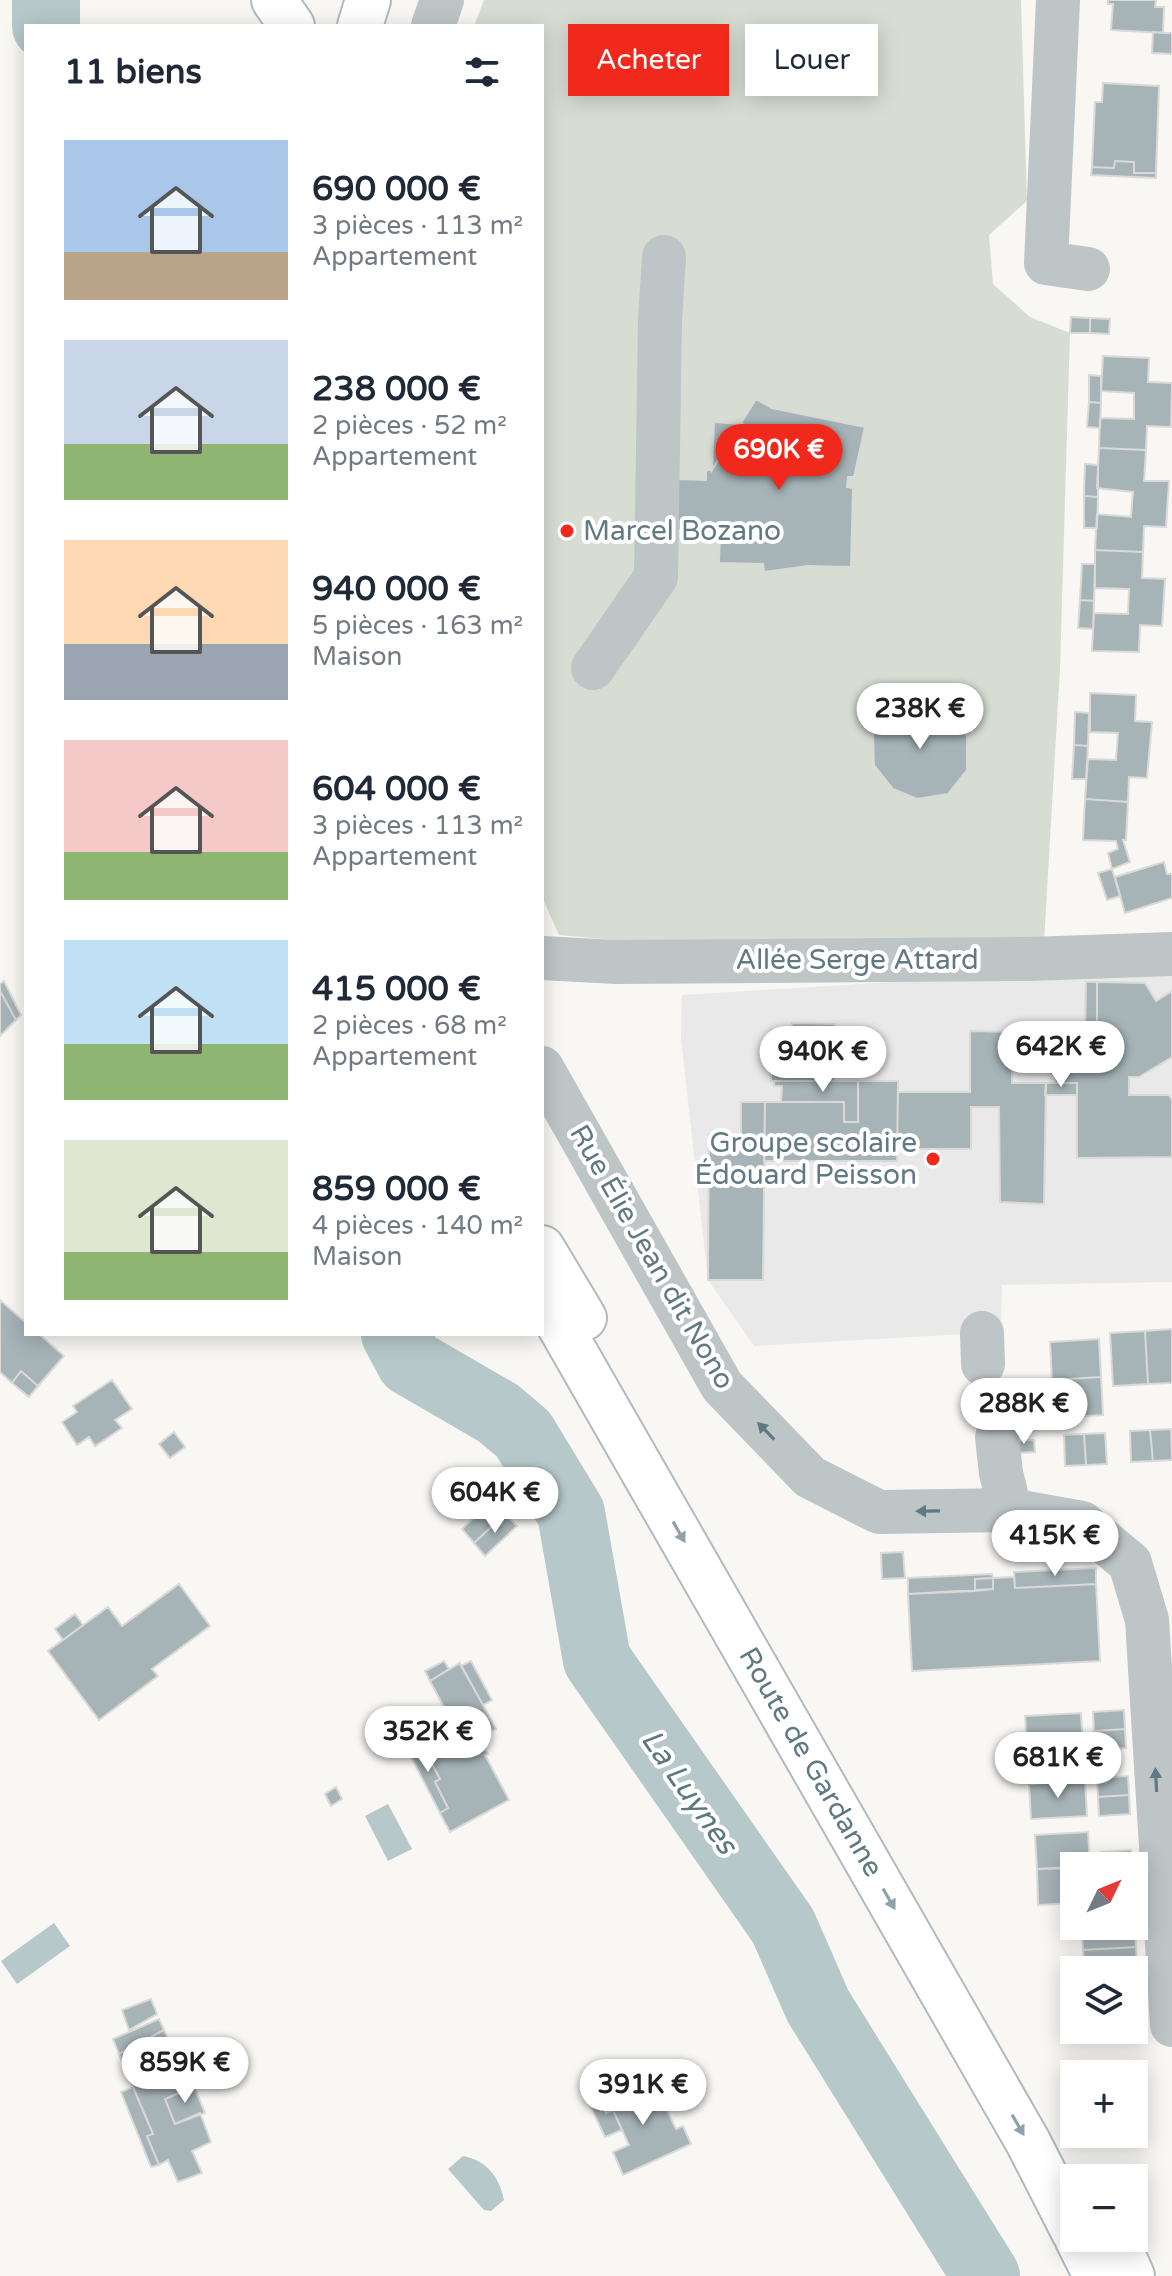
<!DOCTYPE html>
<html lang="fr">
<head>
<meta charset="utf-8">
<style>
  body { margin:0; font-family:"Varela Round",sans-serif; background:#f6f6f7; color:#1f2937; height:100vh; display:flex; flex-direction:column; font-size:30px; white-space:nowrap }
  * { box-sizing:border-box; margin:0 }
  p { font-size:26px; color:#747a83 }
  .icon { flex:none; width:44px; height:44px; fill:none; stroke:currentColor; stroke-width:2; stroke-linecap:round; stroke-linejoin:round }
  .map { position:relative; flex:1; overflow:hidden }
  .details { position:absolute; left:24px; top:24px; width:520px; height:1312px; display:flex; flex-direction:column; background:#fff; border-radius:0px; box-shadow:0 4px 20px #0003 }
  .details>* { flex:none }
  .hud { position:absolute; left:568px; top:24px; width:484px; height:72px; display:flex; gap:16px }
  .needle { width:52px; rotate:47deg }
  .tools { position:absolute; left:1060px; top:1852px; display:grid; gap:16px }
  .tools a { display:grid; place-items:center; width:88px; height:88px; border-radius:0px; background:#fff; box-shadow:0 4px 20px #0003; font-size:40px }
  .price { position:absolute; translate:-50% -68px; padding:0 18px; border-radius:28px; background:#fff; color:#222; font-size:26px; line-height:52px; filter:drop-shadow(0 2px 4px #0008) }
  .price::after { content:''; position:absolute; left:50%; top:48px; width:24px; height:18px; margin-left:-12px; background:inherit; clip-path:polygon(0 0,100% 0,50% 100%) }
  .price.selected { background:#f1281c; color:#fff }
  ul { padding:0; list-style:none }
  li { display:flex; align-items:center; gap:24px; height:200px; padding:0 40px }
  li span { display:grid; place-items:center; flex:none; width:224px; height:160px; border-radius:0px; color:#555 }
  li>.icon { margin-inline-start:auto }
  span .icon { width:96px; height:96px; fill:#fffc; stroke-width:1 }
  li b { font-size:34px }
  h2 { display:flex; justify-content:space-between; align-items:center; height:96px; padding:0 40px; font-size:34px }
  .tag { padding:0 28px; border-radius:0px; background:#fff; box-shadow:0 4px 20px #0003; font-size:28px; line-height:72px }
  .tag.selected { background:#f1281c; color:#fff }
  .map>svg:first-child { display:block }
</style>
</head>
<body>
<div class="map">
<svg width="1172" height="2276" viewBox="0 0 1172 2276">
  <rect width="100%" height="100%" fill="#f8f7f4"/>
  <path fill="#e8e9e8" d="M 1172,965 L 1172,1282 L 1002,1285 L 1001,1332 L 754,1346 L 708,1280 L 681,1038 L 682,995 Z"/>
  <path fill="#d8ddd3" d="M 484,0 L 1021,0 L 1027,201 L 989,235 L 993,284 L 1030,317 L 1070,333 L 1060,669 L 1044,943 L 650,943 L 559,935 L 542,897 L 542,26 L 474,26 Z"/>
  <path fill="#b6c8ca" d="M 388,1804 L 412,1849 L 388,1861 L 365,1816 Z
    M 54,1923 L 70,1946 L 17,1984 L 1,1961 Z
    M 463,2156 C 487,2161 499,2176 504,2200 L 491,2211 L 484,2210 L 448,2169 Z"/>
  <g fill="none" stroke-linecap="round" stroke-linejoin="round">
    <path stroke="#b6c8ca" stroke-width="68" d="M 46,0 L 46,26
      M 395,1334 L 410,1362 L 498,1413 L 523,1434 L 571,1513 L 597,1660 L 783,1926 L 818,2006 L 986,2276"/>
  </g>
  <path fill="#a6b3b7" stroke="#d9d9d7" stroke-width="2" d="M 1108,0 L 1156,0 L 1155,7 L 1164,7 L 1163,33 L 1111,30 L 1113,4 L 1108,4 Z
    M 1153,32 L 1172,33 L 1172,54 L 1152,53 Z
    M 1103,83 L 1159,86 L 1156,173 L 1134,173 L 1134,162 L 1115,161 L 1114,168 L 1092,167 L 1095,102 L 1102,102 Z
    M 1115,161 L 1134,162 L 1134,173 L 1156,173 L 1156,178 L 1091,175 L 1092,167 L 1114,168 Z
    M 1071,317 L 1090,318 L 1090,333 L 1070,333 Z
    M 1090,318 L 1110,319 L 1109,334 L 1090,333 Z
    M 1103,356 L 1149,358 L 1148,382 L 1172,383 L 1171,427 L 1147,426 L 1146,450 L 1099,448 L 1100,418 L 1134,419 L 1134,393 L 1101,391 Z
    M 1089,375 L 1101,376 L 1101,403 L 1089,402 Z
    M 756,399 L 772,408 L 865,427 L 854,477 L 848,477 L 847,487 L 853,488 L 851,567 L 808,566 L 764,572 L 763,564 L 719,563 L 720,532 L 677,530 L 677,479 L 706,480 L 706,470 L 712,470 Z
    M 1089,402 L 1101,403 L 1100,428 L 1087,427 Z
    M 714,422 L 742,424 L 712,470 Z
    M 1099,448 L 1146,450 L 1144,481 L 1169,481 L 1166,527 L 1144,526 L 1143,552 L 1095,550 L 1097,514 L 1131,517 L 1133,492 L 1097,488 Z
    M 1085,464 L 1098,465 L 1098,497 L 1084,496 Z
    M 1084,496 L 1098,497 L 1097,528 L 1084,528 Z
    M 1095,550 L 1143,552 L 1142,578 L 1165,579 L 1162,626 L 1140,625 L 1139,652 L 1092,651 L 1094,613 L 1128,614 L 1129,589 L 1095,588 Z
    M 1082,564 L 1095,564 L 1094,601 L 1080,600 Z
    M 1080,600 L 1094,601 L 1093,629 L 1078,628 Z
    M 1090,693 L 1136,695 L 1135,721 L 1152,722 L 1147,778 L 1129,777 L 1128,802 L 1085,799 L 1088,759 L 1116,760 L 1118,733 L 1090,732 Z
    M 919,701 L 950,714 L 967,736 L 967,770 L 948,794 L 917,799 L 893,789 L 874,765 L 873,735 L 891,709 Z
    M 1075,712 L 1089,713 L 1088,746 L 1074,745 Z
    M 1074,745 L 1088,746 L 1086,779 L 1072,779 Z
    M 1085,799 L 1128,802 L 1126,840 L 1123,840 L 1130,862 L 1112,869 L 1108,853 L 1118,849 L 1116,841 L 1083,840 Z
    M 1164,862 L 1167,874 L 1172,874 L 1172,898 L 1125,913 L 1115,877 Z
    M 1112,869 L 1120,896 L 1107,900 L 1098,873 Z
    M 4,981 L 21,1015 L 16,1020 L 0,991 L 0,984 Z
    M 1086,982 L 1097,982 L 1097,1031 L 1085,1031 Z
    M 1097,982 L 1145,983 L 1156,1001 L 1172,991 L 1172,1057 L 1139,1077 L 1129,1077 L 1129,1095 L 1169,1095 L 1172,1100 L 1172,1157 L 1077,1158 L 1077,1083 L 1055,1083 L 1055,1033 L 1097,1031 Z
    M 0,991 L 16,1020 L 0,1036 Z
    M 792,1023 L 835,1024 L 834,1081 L 771,1081 L 771,1030 L 792,1029 Z
    M 970,1031 L 1013,1032 L 1012,1083 L 1046,1083 L 1044,1204 L 1000,1202 L 999,1107 L 971,1107 L 971,1149 L 897,1149 L 898,1092 L 970,1092 Z
    M 774,1081 L 858,1081 L 858,1122 L 844,1122 L 844,1102 L 781,1102 L 782,1086 L 774,1086 Z
    M 858,1081 L 898,1081 L 897,1161 L 764,1161 L 765,1102 L 844,1102 L 844,1122 L 858,1122 Z
    M 1046,1083 L 1077,1083 L 1077,1095 L 1045,1095 Z
    M 741,1102 L 765,1102 L 763,1280 L 708,1280 L 709,1134 L 741,1134 Z
    M 0,1300 L 26,1323 L 26,1334 L 39,1334 L 64,1356 L 38,1386 L 21,1371 L 12,1383 L 0,1372 Z
    M 1172,1329 L 1172,1383 L 1148,1384 L 1145,1331 Z
    M 1145,1331 L 1148,1384 L 1113,1386 L 1110,1333 Z
    M 1099,1339 L 1101,1377 L 1052,1380 L 1050,1342 Z
    M 21,1371 L 38,1386 L 29,1397 L 12,1383 Z
    M 1101,1377 L 1103,1415 L 1055,1418 L 1052,1380 Z
    M 112,1380 L 132,1409 L 115,1420 L 122,1428 L 95,1446 L 89,1437 L 77,1445 L 62,1422 L 77,1412 L 73,1406 Z
    M 1171,1429 L 1172,1460 L 1153,1461 L 1150,1430 Z
    M 1150,1430 L 1153,1461 L 1131,1462 L 1130,1431 Z
    M 174,1432 L 185,1447 L 170,1458 L 159,1444 Z
    M 1105,1433 L 1107,1464 L 1086,1465 L 1084,1434 Z
    M 1084,1434 L 1086,1465 L 1065,1466 L 1064,1435 Z
    M 1034,1440 L 1035,1452 L 1014,1453 L 1013,1441 Z
    M 493,1500 L 505,1514 L 474,1543 L 462,1529 Z
    M 505,1514 L 517,1526 L 485,1556 L 474,1543 Z
    M 903,1552 L 905,1578 L 882,1579 L 881,1553 Z
    M 1096,1568 L 1096,1584 L 1015,1588 L 1014,1572 Z
    M 992,1574 L 993,1578 L 975,1579 L 975,1591 L 908,1594 L 908,1578 Z
    M 1014,1577 L 1015,1588 L 1096,1584 L 1100,1661 L 912,1671 L 908,1594 L 993,1589 L 993,1578 Z
    M 993,1578 L 993,1589 L 975,1591 L 975,1579 Z
    M 179,1584 L 210,1626 L 152,1669 L 158,1676 L 99,1720 L 48,1651 L 108,1607 L 122,1626 Z
    M 75,1614 L 83,1625 L 63,1640 L 55,1629 Z
    M 444,1661 L 449,1669 L 430,1681 L 425,1671 Z
    M 471,1661 L 492,1700 L 483,1705 L 461,1666 Z
    M 460,1663 L 496,1729 L 479,1738 L 488,1754 L 485,1755 L 509,1800 L 450,1832 L 440,1813 L 448,1808 L 435,1782 L 440,1779 L 420,1742 L 453,1724 L 430,1681 Z
    M 1124,1710 L 1125,1729 L 1094,1731 L 1093,1712 Z
    M 1081,1713 L 1083,1748 L 1027,1751 L 1025,1716 Z
    M 1125,1729 L 1126,1748 L 1095,1750 L 1094,1731 Z
    M 420,1742 L 440,1779 L 435,1782 L 448,1808 L 440,1813 L 407,1749 Z
    M 1083,1748 L 1085,1781 L 1029,1784 L 1027,1751 Z
    M 1128,1776 L 1129,1795 L 1098,1797 L 1097,1778 Z
    M 1085,1781 L 1087,1816 L 1031,1819 L 1029,1784 Z
    M 336,1787 L 342,1799 L 331,1806 L 325,1794 Z
    M 1129,1795 L 1130,1814 L 1099,1816 L 1098,1797 Z
    M 1088,1832 L 1090,1866 L 1037,1869 L 1035,1835 Z
    M 1131,1850 L 1132,1866 L 1102,1866 L 1101,1852 Z
    M 1074,1868 L 1074,1903 L 1038,1905 L 1037,1869 Z
    M 1134,1915 L 1136,1947 L 1083,1950 L 1081,1926 L 1134,1926 Z
    M 1136,1947 L 1139,2004 L 1134,2004 L 1134,1970 L 1084,1970 L 1083,1950 Z
    M 151,1999 L 157,2014 L 129,2030 L 122,2010 Z
    M 159,2019 L 164,2030 L 119,2054 L 113,2039 Z
    M 164,2030 L 189,2089 L 165,2099 L 175,2124 L 200,2113 L 211,2142 L 192,2151 L 202,2173 L 178,2182 L 168,2160 L 159,2165 L 147,2136 L 153,2134 L 119,2054 Z
    M 621,2083 L 629,2098 L 655,2085 L 676,2129 L 683,2126 L 691,2144 L 623,2175 L 613,2152 L 629,2145 L 613,2110 L 606,2113 L 597,2094 Z
    M 194,2086 L 205,2113 L 175,2124 L 165,2099 Z
    M 133,2087 L 153,2134 L 147,2136 L 159,2165 L 151,2167 L 121,2092 Z
    M 597,2094 L 606,2113 L 613,2110 L 622,2130 L 605,2137 L 587,2099 Z"/>
  <g fill="none" stroke-linecap="round" stroke-linejoin="round">
    <g stroke="#b3babd" stroke-width="48">
      <path id="major" d="M 274,0 L 292,26
        M 360,26 L 368,0
        M 542,1248 L 584,1318
        M 542,1295 L 1028,2142 L 1074,2232
        M 1077,2238 L 1096,2276
        M 1115,2238 L 1132,2276"/>
    </g>
    <path stroke="#bdc5c7" stroke-width="44" d="M 1058,0 L 1046,263 L 1088,269
      M 433,26 L 442,0
      M 593,668 L 656,577 L 660,320 L 664,257
      M 542,958 L 616,962 L 1029,959 L 1172,954
      M 542,1068 L 722,1386 L 810,1477 L 879,1512 L 1010,1510 L 1082,1523 L 1130,1563 L 1147,1620 L 1172,2025
      M 982,1333 L 983,1364
      M 997,1437 L 1001,1473 L 1010,1510"/>
    <use href="#major" stroke="#fff" stroke-width="44"/>
  </g>
  <defs><path id="oneway-solid" d="M-6-.8H1V-3.2L6.5 0L1 3.2V.8H-6Z" transform="scale(2)"/></defs>
  <g fill="#607982">
    <use href="#oneway-solid" transform="translate(766 1431) rotate(-134)"/>
    <use href="#oneway-solid" transform="translate(928 1511) rotate(179)"/>
    <use href="#oneway-solid" transform="translate(1156 1780) rotate(-93)"/>
  </g>
  <g fill="#90a1a8">
    <use href="#oneway-solid" transform="translate(679 1532) rotate(60)"/>
    <use href="#oneway-solid" transform="translate(889 1899) rotate(60)"/>
    <use href="#oneway-solid" transform="translate(1018 2125) rotate(60)"/>
  </g>
  <g fill="#f1281c" stroke="#fff" stroke-width="3">
    <circle cx="567" cy="531" r="8"/>
    <circle cx="933" cy="1159" r="8"/>
  </g>
  <g text-anchor="middle" dominant-baseline="central" stroke-width="8" stroke-linejoin="round" paint-order="stroke">
    <g font-size="28" fill="#607982" stroke="#fff" text-anchor="start">
      <text x="583" y="531">Marcel Bozano</text>
      <text x="917" y="1143" text-anchor="end">Groupe scolaire<tspan x="917" dy="32">Édouard Peisson</tspan></text>
    </g>
    <g font-size="28" fill="#607982" stroke="#fff">
      <text x="857" y="960">Allée Serge Attard</text>
      <text transform="translate(652 1257) rotate(60)">Rue Élie Jean dit Nono</text>
      <text transform="translate(811 1762) rotate(60)">Route de Gardanne</text>
    </g>
    <g font-size="30" font-style="italic" fill="#5b797c" stroke="#fff">
      <text transform="translate(689 1792) rotate(55)">La Luynes</text>
    </g>
  </g>
</svg>
<div class="tools">
<a><svg class="needle" viewBox="-14 -14 28 28"><path d="M0-13l5 13h-10z" fill="#e53935"/><path d="M0 13l5-13h-10z" fill="#747a83"/></svg></a>
<a><svg class="icon" aria-label="layers" viewBox="0 0 24 24"><path d="M12 4l9 5-9 5-9-5zM3 14l9 5 9-5"/></svg></a>
<a>+</a>
<a>−</a>
</div>
<b class="price selected" style="left:779px;top:492px">690K €</b>
<b class="price" style="left:920px;top:751px">238K €</b>
<b class="price" style="left:1061px;top:1089px">642K €</b>
<b class="price" style="left:823px;top:1094px">940K €</b>
<b class="price" style="left:1024px;top:1446px">288K €</b>
<b class="price" style="left:495px;top:1535px">604K €</b>
<b class="price" style="left:1055px;top:1578px">415K €</b>
<b class="price" style="left:428px;top:1774px">352K €</b>
<b class="price" style="left:1058px;top:1800px">681K €</b>
<b class="price" style="left:185px;top:2105px">859K €</b>
<b class="price" style="left:643px;top:2127px">391K €</b>
<div class="hud">
<a class="tag selected">Acheter</a>
<a class="tag">Louer</a>
</div>
<section class="details">
<h2>11 biens<svg class="icon" aria-label="filters" viewBox="0 0 24 24"><path d="M4 7h16M4 17h16"/><circle cx="9" cy="7" r="2"/><circle cx="15" cy="17" r="2"/></svg></h2>
<ul>
<li><span style="background:linear-gradient(#a9c7e8 70%,#b9a48a 0)"><svg class="icon" aria-label="home" viewBox="0 0 24 24"><path d="M3 11l9-7 9 7M6 9v11h12V9"/></svg></span><div><b>690 000 €</b><p>3 pièces · 113 m²</p><p>Appartement</p></div></li>
<li><span style="background:linear-gradient(#c9d6e8 65%,#8fb573 0)"><svg class="icon" aria-label="home" viewBox="0 0 24 24"><path d="M3 11l9-7 9 7M6 9v11h12V9"/></svg></span><div><b>238 000 €</b><p>2 pièces · 52 m²</p><p>Appartement</p></div></li>
<li><span style="background:linear-gradient(#ffd9b3 65%,#9aa5b1 0)"><svg class="icon" aria-label="home" viewBox="0 0 24 24"><path d="M3 11l9-7 9 7M6 9v11h12V9"/></svg></span><div><b>940 000 €</b><p>5 pièces · 163 m²</p><p>Maison</p></div></li>
<li><span style="background:linear-gradient(#f6c9c9 70%,#8fb573 0)"><svg class="icon" aria-label="home" viewBox="0 0 24 24"><path d="M3 11l9-7 9 7M6 9v11h12V9"/></svg></span><div><b>604 000 €</b><p>3 pièces · 113 m²</p><p>Appartement</p></div></li>
<li><span style="background:linear-gradient(#bfe0f5 65%,#8fb573 0)"><svg class="icon" aria-label="home" viewBox="0 0 24 24"><path d="M3 11l9-7 9 7M6 9v11h12V9"/></svg></span><div><b>415 000 €</b><p>2 pièces · 68 m²</p><p>Appartement</p></div></li>
<li><span style="background:linear-gradient(#dfe7d0 70%,#8fb573 0)"><svg class="icon" aria-label="home" viewBox="0 0 24 24"><path d="M3 11l9-7 9 7M6 9v11h12V9"/></svg></span><div><b>859 000 €</b><p>4 pièces · 140 m²</p><p>Maison</p></div></li>
</ul>
</section>
</div>
</body>
</html>
